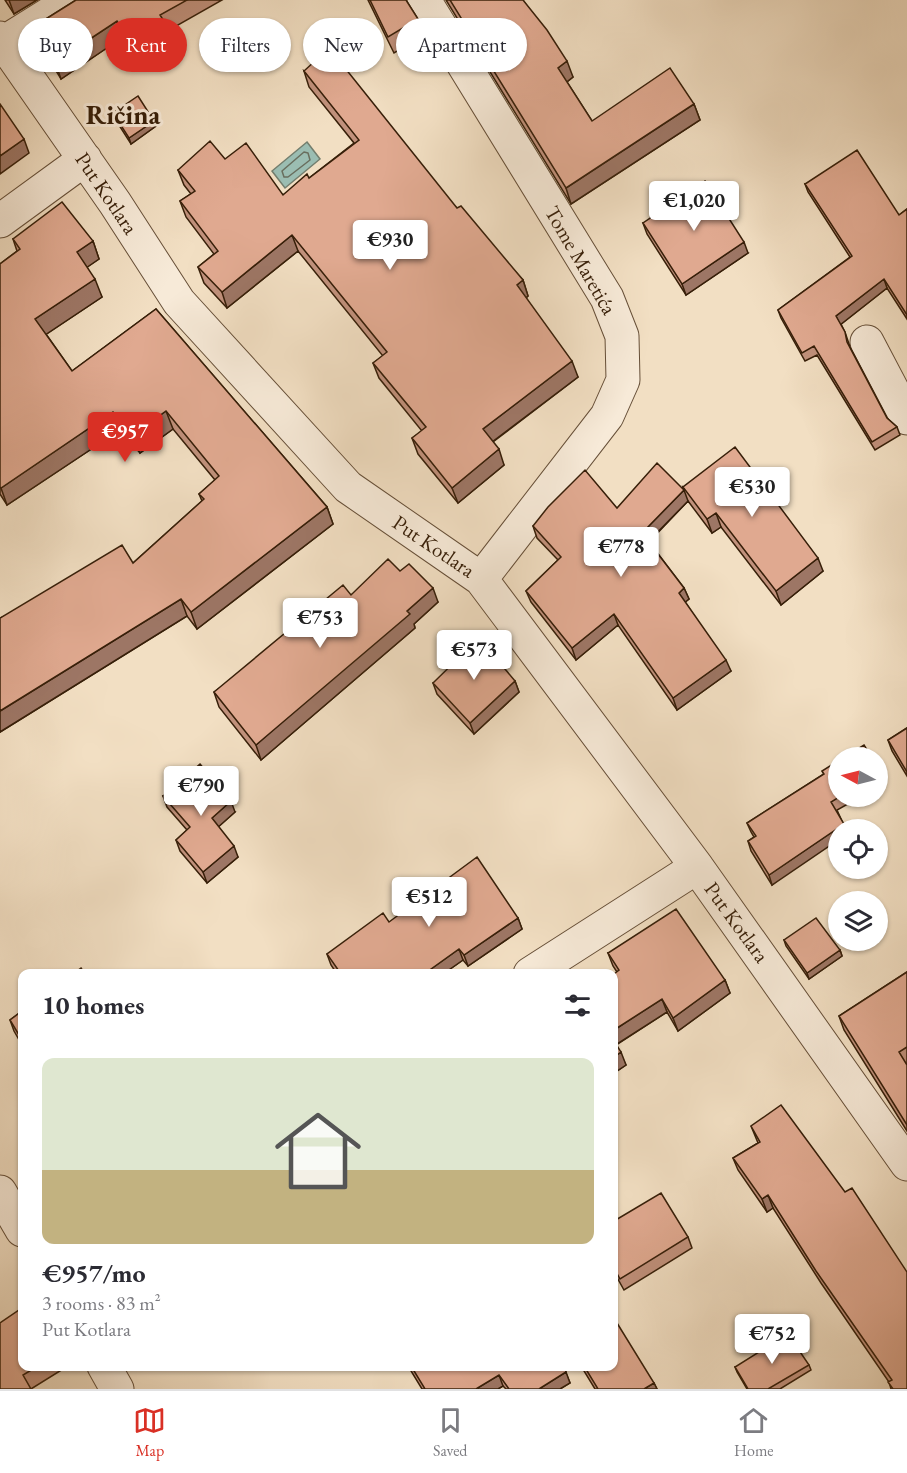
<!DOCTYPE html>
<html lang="en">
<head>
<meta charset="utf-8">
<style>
  body { margin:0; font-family:"EB Garamond",serif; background:#f2f2f3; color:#2b2b33; height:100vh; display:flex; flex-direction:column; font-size:22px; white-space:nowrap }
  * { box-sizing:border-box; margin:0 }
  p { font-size:20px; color:#7c7c81 }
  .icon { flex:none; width:33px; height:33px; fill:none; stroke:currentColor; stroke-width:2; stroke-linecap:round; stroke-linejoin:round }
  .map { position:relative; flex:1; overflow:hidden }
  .side { position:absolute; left:18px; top:969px; width:600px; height:402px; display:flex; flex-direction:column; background:#fff; border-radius:12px; box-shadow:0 2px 4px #0004 }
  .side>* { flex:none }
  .hud { position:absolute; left:18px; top:18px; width:600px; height:54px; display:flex; gap:12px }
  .needle { width:39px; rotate:277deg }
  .buttons { position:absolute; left:828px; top:747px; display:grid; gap:12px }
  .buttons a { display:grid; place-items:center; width:60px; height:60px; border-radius:50%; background:#fff; box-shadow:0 2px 4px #0004; font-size:30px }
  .price { position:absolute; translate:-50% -51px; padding:0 14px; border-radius:6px; background:#fff; color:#222; font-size:20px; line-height:39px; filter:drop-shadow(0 2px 3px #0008) }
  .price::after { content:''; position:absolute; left:50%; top:36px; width:18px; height:14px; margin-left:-9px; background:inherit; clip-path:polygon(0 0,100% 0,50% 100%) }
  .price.selected { background:#d93025; color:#fff }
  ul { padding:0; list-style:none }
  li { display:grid; align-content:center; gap:12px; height:318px; padding:0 24px }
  li span { display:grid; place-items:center; height:186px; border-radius:12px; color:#555 }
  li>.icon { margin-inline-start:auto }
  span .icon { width:108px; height:108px; fill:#fffc; stroke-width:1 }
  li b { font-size:26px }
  h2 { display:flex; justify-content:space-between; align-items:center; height:72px; padding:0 24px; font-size:26px }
  .pill { padding:0 21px; border-radius:27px; background:#fff; box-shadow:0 2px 4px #0004; font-size:21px; line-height:54px }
  .pill.selected { background:#d93025; color:#fff }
  .tab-bar { display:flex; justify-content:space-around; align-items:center; height:84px; border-top:2px solid #e1e1e2; background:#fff; font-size:16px; color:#7c7c81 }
  .tab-bar a { display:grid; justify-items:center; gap:3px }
  .tab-bar .selected { color:#d93025 }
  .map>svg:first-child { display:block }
</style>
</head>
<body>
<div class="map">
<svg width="907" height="1389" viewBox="0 0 907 1389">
  <rect width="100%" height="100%" fill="#f2dfc3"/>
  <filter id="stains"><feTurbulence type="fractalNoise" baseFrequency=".00333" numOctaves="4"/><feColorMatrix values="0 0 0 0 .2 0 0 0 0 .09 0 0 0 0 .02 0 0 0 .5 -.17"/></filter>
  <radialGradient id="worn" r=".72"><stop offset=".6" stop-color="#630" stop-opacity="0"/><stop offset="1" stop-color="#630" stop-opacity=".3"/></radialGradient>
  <path fill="#9bbdb2" stroke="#737e6e" stroke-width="1.5" d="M 307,142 L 320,159 L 285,188 L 272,171 Z"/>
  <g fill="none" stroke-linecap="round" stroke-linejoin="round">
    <path stroke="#696e5e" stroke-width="1.5" d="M 304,152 L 308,153 L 310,160 L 288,177 L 284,177 L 282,171 Z"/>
    <g stroke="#664f38" stroke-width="35">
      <path id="minor" d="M 424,0 L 607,298 L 622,336 L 623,380 L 607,416 L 481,579
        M 0,38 L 115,203 L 179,302 L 348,487 L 481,579 L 697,867 L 907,1164
        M 3,43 L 72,0
        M 0,221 L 85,159
        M 867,342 L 907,418
        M 530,974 L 697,867
        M 0,1192 L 22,1230
        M 104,1366 L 117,1389"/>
    </g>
    <use href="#minor" stroke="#f7ead8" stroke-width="33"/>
  </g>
  <path fill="#c1917c" stroke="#371f09" stroke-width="1.5" d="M 5,0 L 37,0 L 14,14 Z
    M 76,0 L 222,0 L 169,30 L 175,45 L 141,67 L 123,37 L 61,79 L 39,43 L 33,27 Z
    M 368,0 L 406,0 L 418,19 L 424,35 L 394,53 Z
    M 446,0 L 523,0 L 573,77 L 567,82 L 592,121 L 694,104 L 700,120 L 571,204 Z
    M 304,71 L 457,208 L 523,280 L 528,296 L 526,298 L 578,377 L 493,442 L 504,465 L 458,503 L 418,454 L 412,438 L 422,431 L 379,378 L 373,363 L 383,356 L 298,251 L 227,308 L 204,283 L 198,267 L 214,254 L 186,217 L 180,201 L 191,194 L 184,185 L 178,170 L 225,159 L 283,195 L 309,178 L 354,143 L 309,87 Z
    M 113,113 L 156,126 L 131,144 L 115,119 Z
    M 805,184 L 899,215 L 907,209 L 907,319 L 887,288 L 841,324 L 845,332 L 850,347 L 887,418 L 897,427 L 900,435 L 875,450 L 817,355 L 805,361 L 781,318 L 778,310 L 850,257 L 808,192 Z
    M 643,223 L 748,253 L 686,295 L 647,234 Z
    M 13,239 L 93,241 L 99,259 L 87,267 L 102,297 L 46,334 L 72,371 L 156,309 L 327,507 L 333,524 L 197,629 L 187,616 L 0,732 L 0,618 L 133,563 L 202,501 L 199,494 L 215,480 L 173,429 L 140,453 L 120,430 L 7,505 L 0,494 L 0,264 L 17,251 Z
    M 683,487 L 823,571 L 781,605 L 721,527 L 712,533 L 688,501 L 649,542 L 684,588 L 689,599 L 685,602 L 731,671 L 677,710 L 618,625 L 576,660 L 531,602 L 526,591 L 558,560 L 537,538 L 533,526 L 617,508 L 684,490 Z
    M 400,571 L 438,602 L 414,624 L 415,628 L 261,760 L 219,707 L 214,692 L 351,595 Z
    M 515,681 L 519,692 L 474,734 L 437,694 L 433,683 Z
    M 907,728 L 907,776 L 892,751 L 888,740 Z
    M 878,766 L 882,774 L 886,783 L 878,788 Z
    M 822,771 L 838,796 L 862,796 L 837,810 L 846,830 L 838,830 L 772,885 L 751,851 L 748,841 L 754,837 L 751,832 L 747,823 L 824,774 Z
    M 163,796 L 235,812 L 218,827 L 238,857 L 207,883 L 180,851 L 176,840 L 187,830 L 167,807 Z
    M 518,918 L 522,929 L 468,966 L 463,960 L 443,974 L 337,974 L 331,965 L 327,954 L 389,922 Z
    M 784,940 L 840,950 L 842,956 L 809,979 L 786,946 Z
    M 608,953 L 725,980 L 730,993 L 678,1031 L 667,1012 L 616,1045 L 626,1065 L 614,1073 L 617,972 L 613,966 Z
    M 907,972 L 907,1063 L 906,1064 L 907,1065 L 907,1131 L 844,1030 L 839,1016 Z
    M 22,1011 L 22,1045 L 14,1031 L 10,1020 Z
    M 751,1126 L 907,1389 L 891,1389 L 889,1382 L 821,1283 L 773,1208 L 767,1212 L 738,1170 L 733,1158 L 758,1143 Z
    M 614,1221 L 688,1237 L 692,1248 L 624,1290 L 614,1272 Z
    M 809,1365 L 811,1370 L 780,1389 L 747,1389 L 737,1372 L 735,1367 Z
    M 22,1366 L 68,1366 L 31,1389 L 0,1389 Z
    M 408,1366 L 563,1366 L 570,1383 L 560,1389 L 506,1389 L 503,1386 L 498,1389 L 422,1389 Z
    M 581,1366 L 614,1366 L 654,1383 L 657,1389 L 595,1389 Z"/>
  <path fill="#9d7665" stroke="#371f09" stroke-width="1.5" d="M 9,0 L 37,0 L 14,14 Z
    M 117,21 L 123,37 L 61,79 L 55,62 Z
    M 169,29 L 175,45 L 141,67 L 136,51 Z
    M 567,61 L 573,77 L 564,84 L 558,68 Z
    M 694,104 L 700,120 L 571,204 L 566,188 Z
    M 154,121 L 156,126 L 131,144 L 129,138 Z
    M 24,139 L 29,153 L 0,174 L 0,156 Z
    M 292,235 L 298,251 L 227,308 L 222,292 Z
    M 93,241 L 99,259 L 83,270 L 77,252 Z
    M 744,242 L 748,253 L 686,295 L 682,284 Z
    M 95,279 L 102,297 L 42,337 L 35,319 Z
    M 884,279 L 887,288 L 840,325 L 836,316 Z
    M 523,280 L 528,296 L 522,301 L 517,285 Z
    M 572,361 L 578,377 L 488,445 L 483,429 Z
    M 166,411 L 173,429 L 140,453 L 133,435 Z
    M 113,412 L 120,430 L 7,505 L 1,488 Z
    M 499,449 L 504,465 L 458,503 L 452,488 Z
    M 684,490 L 688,501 L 646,544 L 642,533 Z
    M 327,507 L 333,524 L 197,629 L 191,612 Z
    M 716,513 L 721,527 L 712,533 L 707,519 Z
    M 818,558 L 823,571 L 781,605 L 776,591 Z
    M 433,588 L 438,602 L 414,624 L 415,628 L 261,760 L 256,745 Z
    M 684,588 L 689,599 L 683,604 L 679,593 Z
    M 181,599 L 187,616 L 0,732 L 0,711 Z
    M 614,614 L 618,625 L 576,660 L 572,648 Z
    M 726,660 L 731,671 L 677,710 L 673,698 Z
    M 515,681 L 519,692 L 474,734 L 470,723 Z
    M 231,801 L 235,812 L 216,829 L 212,818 Z
    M 844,824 L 846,830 L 838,830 L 838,840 L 772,885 L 769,875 Z
    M 234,846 L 238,857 L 207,883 L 203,872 Z
    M 518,918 L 522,929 L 468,966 L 464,955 Z
    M 459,949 L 463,960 L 443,974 L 424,974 Z
    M 840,950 L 842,956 L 809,979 L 807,973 Z
    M 725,980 L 730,993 L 678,1031 L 673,1018 Z
    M 662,999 L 667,1012 L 614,1046 L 614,1030 Z
    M 621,1052 L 626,1065 L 614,1073 L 614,1057 Z
    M 768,1195 L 773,1208 L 767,1212 L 762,1199 Z
    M 566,1372 L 570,1383 L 560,1389 L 539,1389 Z
    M 499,1375 L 503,1386 L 498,1389 L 476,1389 Z
    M 654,1383 L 657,1389 L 644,1389 Z"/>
  <path fill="#e0a990" stroke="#371f09" stroke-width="1.5" d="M 76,0 L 187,0 L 160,15 L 169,29 L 136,51 L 117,21 L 55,62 L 33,27 Z
    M 370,0 L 406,0 L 418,19 L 388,37 Z
    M 450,0 L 523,0 L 547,30 L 567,61 L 558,68 L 592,121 L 670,68 L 694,104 L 566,188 Z
    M 329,48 L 457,208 L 461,206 L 523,280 L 517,285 L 572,361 L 483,429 L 499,449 L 452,488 L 412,438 L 426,427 L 373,363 L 387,352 L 292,235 L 222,292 L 198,267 L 218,251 L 180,201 L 195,191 L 178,170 L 210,141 L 225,159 L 246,143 L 283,195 L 307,174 L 309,178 L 359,140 L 304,71 Z
    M 138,96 L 154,121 L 129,138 L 113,113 Z
    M 0,104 L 24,139 L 0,156 Z
    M 857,150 L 899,215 L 907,209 L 907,315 L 884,279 L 836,316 L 845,332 L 847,342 L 887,418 L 897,427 L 872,442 L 814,346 L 802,353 L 778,310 L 852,256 L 805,184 Z
    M 705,181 L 744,242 L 682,284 L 643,223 Z
    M 62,202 L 93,241 L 77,252 L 95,279 L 35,319 L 72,371 L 156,309 L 327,507 L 191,612 L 181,599 L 0,711 L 0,618 L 122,545 L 133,563 L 204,499 L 199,494 L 219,476 L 166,411 L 133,435 L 113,412 L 1,488 L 0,487 L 0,264 L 20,249 L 13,239 Z
    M 735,447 L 818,558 L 776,591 L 716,513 L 707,519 L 683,487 Z
    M 657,463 L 684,490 L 642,533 L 684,588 L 679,593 L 726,660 L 673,698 L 614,614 L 572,648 L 526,591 L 561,557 L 533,526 L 548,507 L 585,470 L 617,508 Z
    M 388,559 L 400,571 L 409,564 L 433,588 L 407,611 L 410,614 L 256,745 L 214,692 L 343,585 L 351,595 Z
    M 479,638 L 515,681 L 470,723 L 433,683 Z
    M 907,728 L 907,772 L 888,740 Z
    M 864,745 L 872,758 L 843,758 Z
    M 838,761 L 838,796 L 841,796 L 831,802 L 844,824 L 769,875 L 748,841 L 756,836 L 747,823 L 824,774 L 822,771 Z
    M 200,764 L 231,801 L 212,818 L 234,846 L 203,872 L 176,840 L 190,827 L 163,796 Z
    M 878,766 L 882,774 L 878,776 Z
    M 477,857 L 518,918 L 464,955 L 459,949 L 424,974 L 341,974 L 327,954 L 383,913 L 389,922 Z
    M 676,909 L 725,980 L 673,1018 L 662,999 L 614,1030 L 614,974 L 619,970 L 608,953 Z
    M 816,918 L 840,950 L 807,973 L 784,940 Z
    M 81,968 L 85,974 L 73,974 Z
    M 907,972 L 907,1047 L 899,1052 L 907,1065 L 907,1125 L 839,1016 Z
    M 22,1011 L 22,1040 L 10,1020 Z
    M 614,1041 L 621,1052 L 614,1057 Z
    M 781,1105 L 845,1192 L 852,1188 L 907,1272 L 907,1389 L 893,1389 L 888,1382 L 892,1380 L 816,1271 L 768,1195 L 762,1199 L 733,1158 L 760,1142 L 751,1126 Z
    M 661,1193 L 688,1237 L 620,1279 L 614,1268 L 614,1221 Z
    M 22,1308 L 22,1366 L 38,1366 L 23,1375 L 31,1389 L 0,1389 L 0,1323 Z
    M 617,1323 L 654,1383 L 644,1389 L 598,1389 L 584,1366 L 614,1366 L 614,1326 Z
    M 788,1334 L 809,1365 L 768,1389 L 748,1389 L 735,1367 Z
    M 411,1366 L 563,1366 L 566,1372 L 539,1389 L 509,1389 L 499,1375 L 476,1389 L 425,1389 Z"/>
  <g text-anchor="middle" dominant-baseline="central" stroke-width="6" stroke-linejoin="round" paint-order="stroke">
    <g font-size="21" fill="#371f09" stroke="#f7ead8">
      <text transform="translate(107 193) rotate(56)">Put Kotlara</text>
      <text transform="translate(581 260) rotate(60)">Tome Maretića</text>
      <text transform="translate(434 546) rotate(34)">Put Kotlara</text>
      <text transform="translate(737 922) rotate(54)">Put Kotlara</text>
    </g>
    <g font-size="27" font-weight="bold" fill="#371f09" stroke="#f7ead8">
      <text x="123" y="114">Ričina</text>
    </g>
  </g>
  <rect width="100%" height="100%" filter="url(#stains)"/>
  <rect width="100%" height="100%" fill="url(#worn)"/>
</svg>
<div class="buttons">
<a><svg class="needle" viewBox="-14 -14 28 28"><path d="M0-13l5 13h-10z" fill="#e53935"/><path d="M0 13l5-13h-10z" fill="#7c7c81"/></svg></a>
<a><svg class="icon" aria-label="locate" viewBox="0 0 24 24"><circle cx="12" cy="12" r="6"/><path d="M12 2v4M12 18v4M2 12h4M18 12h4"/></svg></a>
<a><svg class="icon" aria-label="layers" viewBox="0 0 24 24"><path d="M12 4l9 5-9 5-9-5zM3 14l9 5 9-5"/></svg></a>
</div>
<b class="price" style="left:694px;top:232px">€1,020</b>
<b class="price" style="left:390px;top:271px">€930</b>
<b class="price selected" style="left:125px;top:463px">€957</b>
<b class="price" style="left:752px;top:518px">€530</b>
<b class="price" style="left:621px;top:578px">€778</b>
<b class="price" style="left:320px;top:649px">€753</b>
<b class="price" style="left:474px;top:681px">€573</b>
<b class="price" style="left:201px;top:817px">€790</b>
<b class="price" style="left:429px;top:928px">€512</b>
<b class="price" style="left:772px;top:1365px">€752</b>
<div class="hud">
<a class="pill">Buy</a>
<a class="pill selected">Rent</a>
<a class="pill">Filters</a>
<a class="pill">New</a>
<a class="pill">Apartment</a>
</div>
<section class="side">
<h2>10 homes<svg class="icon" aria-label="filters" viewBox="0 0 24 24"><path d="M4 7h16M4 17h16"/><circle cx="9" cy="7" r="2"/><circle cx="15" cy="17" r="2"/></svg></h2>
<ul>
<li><span style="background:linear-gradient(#dfe7d0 60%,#c2b280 0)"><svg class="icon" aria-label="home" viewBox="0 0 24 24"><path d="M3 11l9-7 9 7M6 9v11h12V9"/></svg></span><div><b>€957/mo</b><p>3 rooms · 83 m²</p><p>Put Kotlara</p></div></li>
</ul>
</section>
</div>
<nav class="tab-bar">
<a class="selected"><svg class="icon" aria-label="map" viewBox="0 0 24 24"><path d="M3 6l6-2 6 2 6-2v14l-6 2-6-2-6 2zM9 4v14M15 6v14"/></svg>Map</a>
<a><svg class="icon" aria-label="saved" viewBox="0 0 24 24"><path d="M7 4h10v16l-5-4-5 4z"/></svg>Saved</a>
<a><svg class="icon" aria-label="home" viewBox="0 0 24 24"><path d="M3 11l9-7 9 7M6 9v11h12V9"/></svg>Home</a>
</nav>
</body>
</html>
